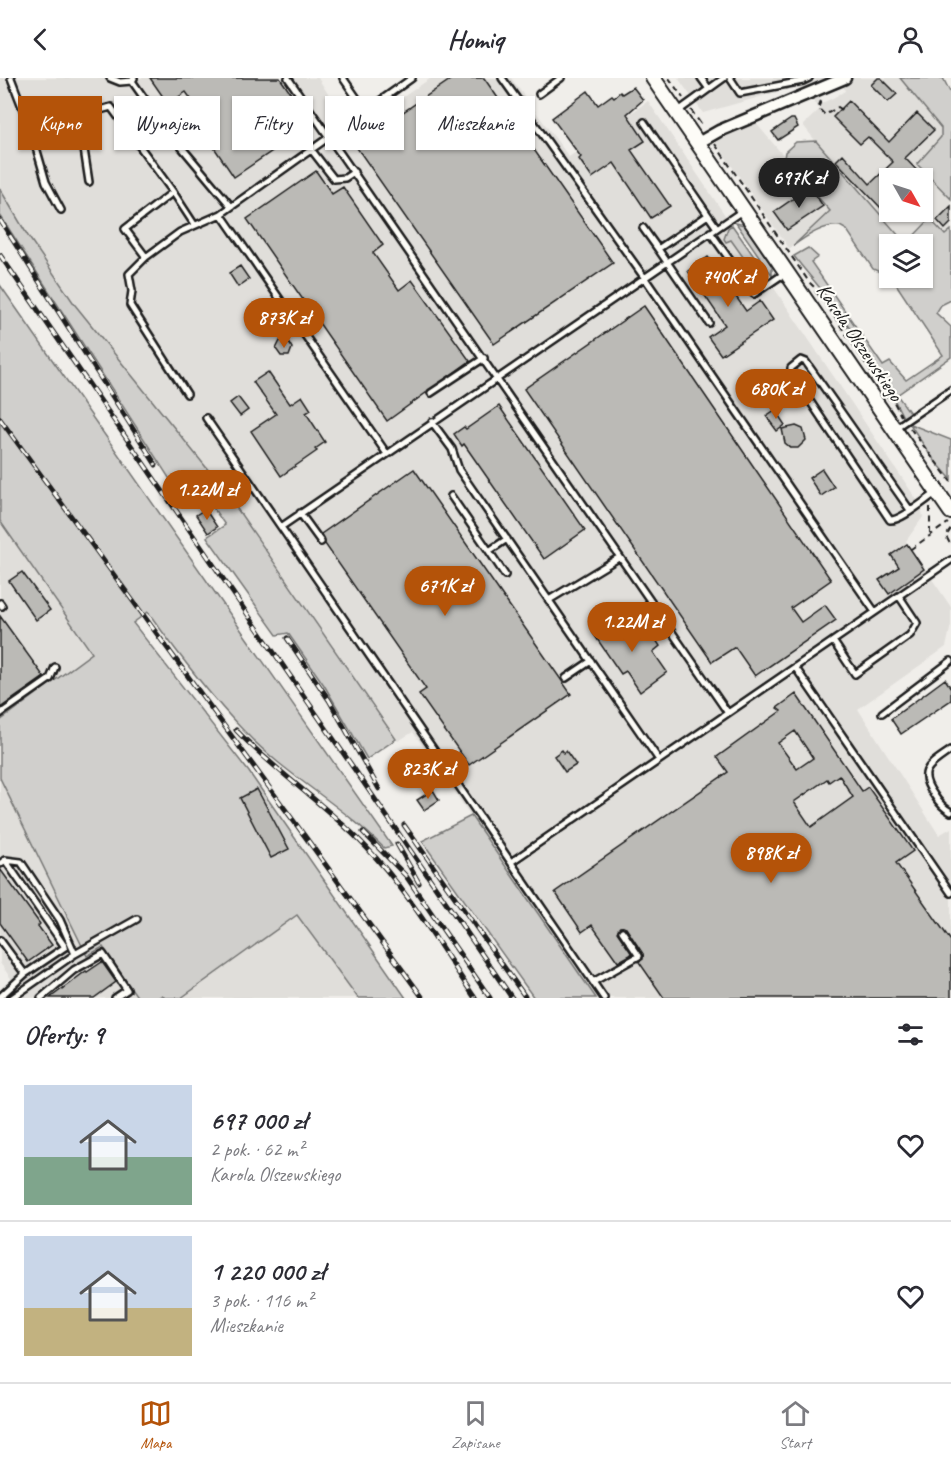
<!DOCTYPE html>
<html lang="pl">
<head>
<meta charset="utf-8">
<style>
  body { margin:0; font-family:Caveat,sans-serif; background:#f2f2f3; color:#2b2b33; height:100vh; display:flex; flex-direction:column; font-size:22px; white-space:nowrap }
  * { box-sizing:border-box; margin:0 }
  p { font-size:20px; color:#7c7c81 }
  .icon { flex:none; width:33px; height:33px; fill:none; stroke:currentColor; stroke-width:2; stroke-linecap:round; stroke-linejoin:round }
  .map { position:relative; height:920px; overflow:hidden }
  .side { display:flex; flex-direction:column; background:#fff; flex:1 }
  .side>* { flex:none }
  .banner { position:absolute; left:18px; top:18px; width:600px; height:54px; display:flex; gap:12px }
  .needle { width:39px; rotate:129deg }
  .controls { position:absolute; left:879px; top:90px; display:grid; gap:12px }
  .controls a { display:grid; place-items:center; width:54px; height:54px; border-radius:0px; background:#fff; box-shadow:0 2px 4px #0004; font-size:30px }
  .price { position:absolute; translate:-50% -51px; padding:0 14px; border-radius:21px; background:#b45309; color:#fff; font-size:20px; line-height:39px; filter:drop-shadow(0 2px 3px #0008) }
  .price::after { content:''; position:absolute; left:50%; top:36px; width:18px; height:14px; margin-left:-9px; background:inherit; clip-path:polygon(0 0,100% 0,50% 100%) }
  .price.selected { background:#222; color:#fff }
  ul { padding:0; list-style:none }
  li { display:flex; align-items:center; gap:18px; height:150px; padding:0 24px }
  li+li { border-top:2px solid #e1e1e2 }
  li span { display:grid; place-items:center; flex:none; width:168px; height:120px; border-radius:0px; color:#555 }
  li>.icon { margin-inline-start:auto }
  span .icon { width:72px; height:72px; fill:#fffc; stroke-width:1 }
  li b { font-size:26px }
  h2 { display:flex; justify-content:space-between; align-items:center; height:72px; padding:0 24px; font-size:26px }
  .tag { padding:0 21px; border-radius:0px; background:#fff; box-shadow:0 2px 4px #0004; font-size:21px; line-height:54px }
  .tag.selected { background:#b45309; color:#fff }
  header { display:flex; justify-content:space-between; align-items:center; height:78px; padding:0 24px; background:#fff; font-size:27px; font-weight:700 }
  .dock { display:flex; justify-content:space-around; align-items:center; height:84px; border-top:2px solid #e1e1e2; background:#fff; font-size:16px; color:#7c7c81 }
  .dock a { display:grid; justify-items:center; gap:3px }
  .dock .selected { color:#b45309 }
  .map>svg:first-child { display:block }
</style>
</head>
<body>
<header><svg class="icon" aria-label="back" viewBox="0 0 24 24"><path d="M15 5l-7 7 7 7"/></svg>Homiq<svg class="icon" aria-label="person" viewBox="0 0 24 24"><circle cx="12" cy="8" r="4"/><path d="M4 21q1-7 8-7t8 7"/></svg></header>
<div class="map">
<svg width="951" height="920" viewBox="0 0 951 920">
  <rect width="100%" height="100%" fill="#f0eeea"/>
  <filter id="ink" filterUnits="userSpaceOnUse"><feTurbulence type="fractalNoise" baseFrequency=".0167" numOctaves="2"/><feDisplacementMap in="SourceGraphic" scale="12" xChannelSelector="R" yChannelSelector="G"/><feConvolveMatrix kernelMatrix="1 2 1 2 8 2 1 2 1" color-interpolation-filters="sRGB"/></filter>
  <g filter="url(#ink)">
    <path fill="#e0deda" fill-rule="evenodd" d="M 0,0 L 318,0 L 352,54 L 431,0 L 511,0 L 569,79 L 648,23 L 921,428 L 923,439 L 906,463 L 951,529 L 951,547 L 946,569 L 858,631 L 939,757 L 951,750 L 951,920 L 596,920 L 413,654 L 398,663 L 222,409 L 75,227 L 28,158 L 0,110 Z
      M 678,0 L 827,0 L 703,35 Z
      M 853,0 L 900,0 L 941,50 L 941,59 L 917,86 L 951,121 L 951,152 L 945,158 L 906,166 L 832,84 L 803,47 L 820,31 L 814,25 L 817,17 L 822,25 L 833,20 L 845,13 L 843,7 ZM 890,100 L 922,100 L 922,134 L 890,134 Z
      M 755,44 L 830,133 L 792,169 L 789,170 L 713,61 Z
      M 0,443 L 92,576 L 0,643 Z
      M 0,700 L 86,877 L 103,868 L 138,920 L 21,920 L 17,909 L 0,885 Z
      M 297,837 L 358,920 L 181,920 Z"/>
    <path fill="#d0cfcc" stroke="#767674" stroke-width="1.5" d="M 900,0 L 943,0 L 951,16 L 951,121 L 917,86 L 941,59 L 941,50 Z
      M 816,63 L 906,166 L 930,141 L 945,157 L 951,152 L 951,222 L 941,227 L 936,235 L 951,249 L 951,279 L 897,317 L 910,335 L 903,339 C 883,298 855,254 826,218 C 816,204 804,192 794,178 L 808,170 L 818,179 L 811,184 L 883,288 L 890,284 L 906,302 L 943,277 L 892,200 L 922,200 L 922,166 L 890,166 L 889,198 L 873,191 L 847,152 L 840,148 C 825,146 805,159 793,168 L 830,133 L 784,80 L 785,74 L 796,64 Z
      M 0,111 L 28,158 L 75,227 L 222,409 L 396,661 L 367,681 L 324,607 L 288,555 L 277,557 L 207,459 L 225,447 L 203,415 L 187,428 L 0,137 Z
      M 736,145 L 744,147 L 772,188 L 772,197 Z
      M 732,147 L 769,200 L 762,205 L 754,206 L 750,204 L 756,197 L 731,162 L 726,164 L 724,161 L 728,150 Z
      M 0,207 L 392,768 L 384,770 C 341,726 285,697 243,652 C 210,618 176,573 148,534 L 133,545 L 249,694 L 406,920 L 358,920 L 297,837 L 181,920 L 165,920 L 162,917 L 158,920 L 138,920 L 103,869 L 87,878 L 0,700 L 0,643 L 92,575 L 0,443 Z
      M 910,346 L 951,362 L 951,401 L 930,377 Z
      M 471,738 L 596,920 L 534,920 L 422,763 Z"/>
    <path fill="#bbbab6" stroke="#1c1c1c" stroke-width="1.5" fill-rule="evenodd" d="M 150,0 L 280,0 L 312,46 L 234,99 L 194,40 L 201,35 L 186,14 L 168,26 Z
      M 453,0 L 484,0 L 613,185 L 494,266 L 355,67 Z
      M 878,0 L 881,0 L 897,16 L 888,24 L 871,7 Z
      M 633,9 L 643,22 L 627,36 L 645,63 L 631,72 L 670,128 L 651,140 L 614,85 L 592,100 L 579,81 L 581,79 L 552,40 L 588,13 L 598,27 L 612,17 L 614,19 L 620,14 L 622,16 Z
      M 849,23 L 889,64 L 917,35 L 934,52 L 905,80 L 924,100 L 890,100 L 890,122 L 881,130 L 836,83 L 843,76 L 870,106 L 893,84 L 868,59 L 860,66 L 833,39 Z
      M 791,41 L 794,41 L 798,49 L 778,62 L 772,54 Z
      M 773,83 L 781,94 L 768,104 L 760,93 Z
      M 316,93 L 332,116 L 343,109 L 383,167 L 373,175 L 399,212 L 412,202 L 470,283 L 387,343 L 247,141 Z
      M 810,109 L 823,128 L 787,152 L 774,134 Z
      M 951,128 L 951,145 L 945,151 L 937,142 Z
      M 708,179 L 746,233 L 760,223 L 773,242 L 721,277 L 708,259 L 725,247 L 688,193 Z
      M 240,188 L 249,201 L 238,209 L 229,195 Z
      M 644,228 L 831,502 L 791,530 L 801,544 L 825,527 L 836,542 L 755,598 L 735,569 L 712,584 L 524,311 Z
      M 280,263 L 288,263 L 292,270 L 289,278 L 281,278 L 276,271 Z
      M 268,294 L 290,326 L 302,318 L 311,332 L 306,335 L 325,364 L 315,371 L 317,373 L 281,398 L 251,353 L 276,336 L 253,304 Z
      M 238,319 L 248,332 L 240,338 L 230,325 Z
      M 499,328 L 585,452 L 544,481 L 464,366 L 462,368 L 454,356 L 464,349 L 466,351 Z
      M 775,332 L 785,347 L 777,353 L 766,338 Z
      M 796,348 L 803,351 L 806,362 L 798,370 L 791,370 L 785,365 L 782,351 Z
      M 414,391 L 571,616 L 469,687 L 419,616 L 426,611 L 325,466 L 321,456 Z
      M 822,391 L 834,409 L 821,418 L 809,400 Z
      M 205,431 L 217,449 L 208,455 L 196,437 Z
      M 907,466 L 924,491 L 889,516 L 879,502 L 899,489 L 891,477 Z
      M 22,494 L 50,532 L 36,542 L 9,503 Z
      M 0,538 L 44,599 L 0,630 Z
      M 613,541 L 619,549 L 627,544 L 640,562 L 651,554 L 660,568 L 653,574 L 667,594 L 640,614 L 626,593 L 621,596 L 593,555 Z
      M 945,601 L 951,610 L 951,622 L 901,656 L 891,641 Z
      M 796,616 L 862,713 L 868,709 L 913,773 L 896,785 L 951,863 L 951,920 L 664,920 L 639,884 L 643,881 L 643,876 L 626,850 L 620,849 L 617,854 L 632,876 L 618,884 L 592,847 L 582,854 L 555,814 L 728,694 L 717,679 L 781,633 L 777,630 ZM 795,653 L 813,680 L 797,691 L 778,665 ZM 839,697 L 853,719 L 811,749 L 794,724 L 827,701 L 829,704 Z
      M 562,672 L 564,675 L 566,673 L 576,687 L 565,694 L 554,678 Z
      M 257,711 L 289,771 L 271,780 L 240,720 Z
      M 433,712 L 439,722 L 424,732 L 417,722 Z
      M 0,791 L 40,846 L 38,848 L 52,867 L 28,884 L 0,845 Z
      M 102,884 L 116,904 L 94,920 L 50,920 L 86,893 L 87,894 Z"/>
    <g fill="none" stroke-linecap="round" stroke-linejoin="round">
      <g stroke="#1c1c1c" stroke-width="10">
        <path id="service" d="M 11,0 L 31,52 L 46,104 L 61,132
          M 110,0 L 120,4 L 132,3
          M 134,0 L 132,3 L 163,47 L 230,127
          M 288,0 L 728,635
          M 343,0 L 365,32
          M 502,0 L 644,199 L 875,534
          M 701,0 L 709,11
          M 730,0 L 740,15 L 803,3 L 809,0
          M 539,16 L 561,0
          M 677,34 L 724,0
          M 644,44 L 717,150
          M 310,70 L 334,101 L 345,100 L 354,94
          M 89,104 L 79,38 L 111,29 L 173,114
          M 194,146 L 173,114 L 125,151 L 146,179 L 180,154 L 221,136
          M 643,150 L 658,171 L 708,137
          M 710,154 L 754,216 L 785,195
          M 658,171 L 709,245
          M 146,179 L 129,196 L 132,213 L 130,227 L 187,316
          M 431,315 L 484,280
          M 206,340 L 281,449
          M 432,344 L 452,371 L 459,392 L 659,682
          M 895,350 L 951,312
          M 387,376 L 221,136 L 412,0
          M 451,418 L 489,473 L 507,461
          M 910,432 L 806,284 L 801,282 L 791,290 L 791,295 L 890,442 C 901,443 925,422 936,415
          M 300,435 L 321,464
          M 489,473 L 505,497
          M 549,522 L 620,479
          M 0,525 L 2,528
          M 833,563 L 855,596 L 910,557 L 917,545 L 899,518
          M 795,589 L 951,815
          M 566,600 L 591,583
          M 882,635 L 951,583
          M 0,636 L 50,601 L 55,589
          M 951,672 C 930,687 916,692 934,717 C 939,725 943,730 951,734
          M 5,782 L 21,784 L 60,842 L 75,876 L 12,920
          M 511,784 L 951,482
          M 0,786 L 5,782 L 65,869 L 25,896
          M 0,862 L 25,896 L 0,919
          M 75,876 L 137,841
          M 593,904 L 639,878 L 622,853
          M 41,920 L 74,892 L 103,876 L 127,912 L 115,920
          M 604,920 L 281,449 L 742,133"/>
      </g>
      <g stroke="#1c1c1c" stroke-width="15">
        <path id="minor" d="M 698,65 L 719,53 L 845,0"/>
      </g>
      <g stroke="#1c1c1c" stroke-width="18">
        <path id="tertiary" d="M 653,0 L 951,434"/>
      </g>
      <path stroke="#1c1c1c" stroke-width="2" stroke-dasharray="6 4.5" stroke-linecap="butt" d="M 669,0 L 683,20
        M 821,23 L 818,30 L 825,37 L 838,29 L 841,31
        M 691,32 L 703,49
        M 715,66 L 809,204 C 843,236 881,297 901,338
        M 815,213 L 822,220 L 890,322
        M 910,350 L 951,404
        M 951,451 L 946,458 L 951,468
        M 930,456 L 930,429
        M 911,471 L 948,445"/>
      <use href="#service" stroke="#fdfcf7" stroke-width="5"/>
      <use href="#minor" stroke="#fdfcf7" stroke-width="10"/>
      <use href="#tertiary" stroke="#fdfcf7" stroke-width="14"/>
      <g stroke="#1c1c1c" stroke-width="5">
        <path id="rail" d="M 0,142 L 156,387
          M 0,177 L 512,920
          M 0,341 L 423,920
          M 287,560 L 329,622 L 379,711
          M 236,652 C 276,694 325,726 365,768 C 407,811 441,870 475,920
          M 404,747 L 526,920
          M 363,754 L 406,798 L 490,920
          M 397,766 L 419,805"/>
      </g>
      <use href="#rail" stroke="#fdfcf7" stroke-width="3" stroke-dasharray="9" stroke-linecap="butt"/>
    </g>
  </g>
  <g text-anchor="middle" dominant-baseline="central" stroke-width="4.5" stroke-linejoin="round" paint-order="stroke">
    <g font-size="21" fill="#1c1c1c" stroke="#fdfcf7">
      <text transform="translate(860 264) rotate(56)">Karola Olszewskiego</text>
    </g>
  </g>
</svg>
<div class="controls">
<a><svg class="needle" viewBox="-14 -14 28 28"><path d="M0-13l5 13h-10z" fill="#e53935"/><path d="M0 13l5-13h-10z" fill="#7c7c81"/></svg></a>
<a><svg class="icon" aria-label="layers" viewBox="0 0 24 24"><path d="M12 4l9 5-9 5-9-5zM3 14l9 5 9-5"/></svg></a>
</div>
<b class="price selected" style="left:799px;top:131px">697K zł</b>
<b class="price" style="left:728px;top:230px">740K zł</b>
<b class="price" style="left:284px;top:271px">873K zł</b>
<b class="price" style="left:776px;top:342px">680K zł</b>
<b class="price" style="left:207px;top:443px">1.22M zł</b>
<b class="price" style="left:445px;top:539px">671K zł</b>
<b class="price" style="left:632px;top:575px">1.22M zł</b>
<b class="price" style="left:428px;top:722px">823K zł</b>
<b class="price" style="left:771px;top:806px">898K zł</b>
<div class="banner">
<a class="tag selected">Kupno</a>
<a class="tag">Wynajem</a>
<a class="tag">Filtry</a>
<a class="tag">Nowe</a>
<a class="tag">Mieszkanie</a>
</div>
</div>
<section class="side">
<h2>Oferty: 9<svg class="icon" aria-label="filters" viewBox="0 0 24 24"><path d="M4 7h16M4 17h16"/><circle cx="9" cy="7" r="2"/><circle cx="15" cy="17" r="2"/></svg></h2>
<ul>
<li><span style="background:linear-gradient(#c9d6e8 60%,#7fa58c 0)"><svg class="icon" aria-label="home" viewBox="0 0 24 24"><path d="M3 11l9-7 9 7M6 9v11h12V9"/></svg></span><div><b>697 000 zł</b><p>2 pok. · 62 m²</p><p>Karola Olszewskiego</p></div><svg class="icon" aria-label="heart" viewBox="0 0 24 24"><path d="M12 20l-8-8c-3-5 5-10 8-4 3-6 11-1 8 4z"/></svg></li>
<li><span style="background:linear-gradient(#c9d6e8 60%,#c2b280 0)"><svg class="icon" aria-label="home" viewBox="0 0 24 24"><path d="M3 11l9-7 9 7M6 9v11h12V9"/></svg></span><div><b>1 220 000 zł</b><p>3 pok. · 116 m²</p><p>Mieszkanie</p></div><svg class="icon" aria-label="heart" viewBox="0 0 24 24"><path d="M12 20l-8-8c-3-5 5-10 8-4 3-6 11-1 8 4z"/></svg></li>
</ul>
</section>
<nav class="dock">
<a class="selected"><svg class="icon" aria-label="map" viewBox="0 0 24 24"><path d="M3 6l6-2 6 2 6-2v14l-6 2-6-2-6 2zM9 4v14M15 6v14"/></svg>Mapa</a>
<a><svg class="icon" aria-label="saved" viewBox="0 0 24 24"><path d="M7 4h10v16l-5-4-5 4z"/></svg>Zapisane</a>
<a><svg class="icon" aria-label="home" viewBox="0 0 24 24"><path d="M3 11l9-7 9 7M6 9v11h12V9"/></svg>Start</a>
</nav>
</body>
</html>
